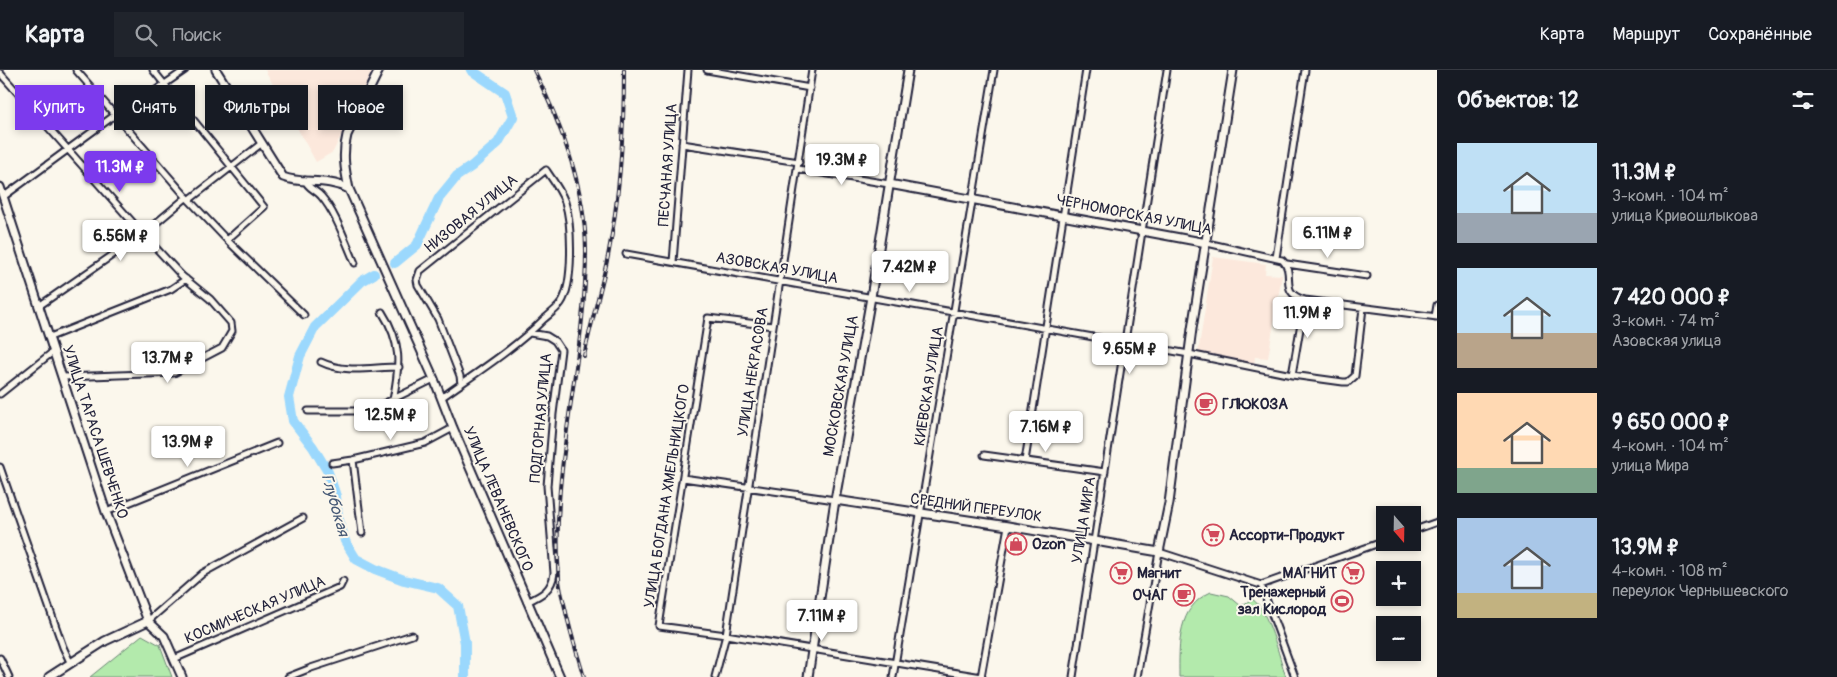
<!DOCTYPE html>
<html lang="ru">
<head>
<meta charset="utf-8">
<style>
  body { margin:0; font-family:Pangolin,sans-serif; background:#20242c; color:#f1f3f6; height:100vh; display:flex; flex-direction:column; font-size:19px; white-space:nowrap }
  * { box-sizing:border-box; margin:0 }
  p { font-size:16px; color:#9ea1a6 }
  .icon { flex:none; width:28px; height:28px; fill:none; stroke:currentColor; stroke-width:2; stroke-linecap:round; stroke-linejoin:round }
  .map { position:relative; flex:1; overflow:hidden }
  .side { display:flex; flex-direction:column; background:#171b24; width:400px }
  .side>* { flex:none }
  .hud { position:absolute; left:15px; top:15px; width:475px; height:45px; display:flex; gap:10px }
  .needle { width:32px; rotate:160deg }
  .tools { position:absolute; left:1376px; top:436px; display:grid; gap:10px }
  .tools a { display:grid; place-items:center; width:45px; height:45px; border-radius:0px; background:#171b24; box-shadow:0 2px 8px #0003; font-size:25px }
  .price { position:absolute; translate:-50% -42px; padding:0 11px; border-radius:5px; background:#fff; color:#222; font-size:16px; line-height:32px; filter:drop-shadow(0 1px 2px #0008) }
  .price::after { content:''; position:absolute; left:50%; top:30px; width:15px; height:11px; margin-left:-8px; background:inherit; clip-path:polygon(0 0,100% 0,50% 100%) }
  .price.active { background:#7c3aed; color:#fff }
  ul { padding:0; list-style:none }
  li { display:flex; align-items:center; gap:15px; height:125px; padding:0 20px }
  li span { display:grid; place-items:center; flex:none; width:140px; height:100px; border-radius:0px; color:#555 }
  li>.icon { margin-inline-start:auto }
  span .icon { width:60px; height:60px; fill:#fffc; stroke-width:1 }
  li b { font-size:21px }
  h2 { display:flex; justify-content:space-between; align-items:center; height:60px; padding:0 20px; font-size:21px }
  .chip { padding:0 18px; border-radius:0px; background:#171b24; box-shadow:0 2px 8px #0003; font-size:18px; line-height:45px }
  .chip.active { background:#7c3aed; color:#fff }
  header { display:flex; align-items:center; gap:30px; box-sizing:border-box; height:70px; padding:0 25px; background:#171b24; border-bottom:1px solid #363941 }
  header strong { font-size:24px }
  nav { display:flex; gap:28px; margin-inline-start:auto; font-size:18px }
  .search { width:350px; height:45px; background:#20242c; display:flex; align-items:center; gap:12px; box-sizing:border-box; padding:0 18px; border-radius:0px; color:#9ea1a6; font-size:19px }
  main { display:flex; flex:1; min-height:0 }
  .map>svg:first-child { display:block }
</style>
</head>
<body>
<header>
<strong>Карта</strong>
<div class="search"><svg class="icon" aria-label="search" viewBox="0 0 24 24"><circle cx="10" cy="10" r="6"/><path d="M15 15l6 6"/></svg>Поиск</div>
<nav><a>Карта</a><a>Маршрут</a><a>Сохранённые</a></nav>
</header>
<main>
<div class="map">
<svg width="1437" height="607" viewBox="0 0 1437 607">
  <rect width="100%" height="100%" fill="#fbf7ec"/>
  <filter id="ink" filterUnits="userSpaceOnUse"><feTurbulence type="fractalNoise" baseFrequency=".02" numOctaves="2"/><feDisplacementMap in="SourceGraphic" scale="10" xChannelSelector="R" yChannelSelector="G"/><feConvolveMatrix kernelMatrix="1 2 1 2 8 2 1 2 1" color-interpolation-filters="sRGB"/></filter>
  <g filter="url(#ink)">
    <path fill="#fce8dc" d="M 265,0 L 373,0 L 333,82 L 316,92 Z
      M 1213,187 L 1266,194 L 1265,204 L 1282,205 L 1268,288 L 1255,287 L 1254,295 L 1198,283 Z"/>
    <path fill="#b3eaac" stroke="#6a8674" d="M 1211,522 L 1229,526 L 1241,536 L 1252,529 C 1269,540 1279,587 1286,607 L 1179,607 C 1179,574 1177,537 1211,522 Z
      M 142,565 L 160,575 L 172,607 L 90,607 Z"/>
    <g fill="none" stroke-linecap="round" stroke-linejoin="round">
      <path stroke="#9bd8fd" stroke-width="10" d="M 395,193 L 417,175 L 439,128 L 457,106 L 472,96 L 498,73 L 513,47 L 505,23 L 471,0
        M 374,204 L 362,211 L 315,257 L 300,286 L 289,327 L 293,351 L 313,377 L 328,402 L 336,426 L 338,447 L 345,471 L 356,489 L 375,499 L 404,510 L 438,518 L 458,536 L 465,573 L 465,607"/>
      <g stroke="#22223b" stroke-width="9">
        <path id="street" d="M 76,0 L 189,130 L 227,170 L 304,245
          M 153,0 L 264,137 L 227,170
          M 707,0 L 810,18
          M 0,3 L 143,164 L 182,206 L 210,229 L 231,253 L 232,261 L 222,278 L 174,303 L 63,307
          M 117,47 L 185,0
          M 682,74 L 799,92
          M 798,99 L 889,114
          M 305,110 C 307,118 316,120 321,126 C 336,143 346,173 355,193
          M 3,127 L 115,45
          M 189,130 L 262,73
          M 1207,173 L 1282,190 C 1297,204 1277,222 1305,230 L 1437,247
          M 626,184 L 1189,284 L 1292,305 L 1343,312 L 1348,312 L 1355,306 L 1363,238
          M 1276,188 L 1305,0
          M 673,192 L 688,0
          M 1287,194 L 1367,206
          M 39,236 L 143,164 L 187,127
          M 382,242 C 402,273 400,295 393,330
          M 1435,247 L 1437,235
          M 773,256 L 708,248 L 659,556 L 726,565 L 982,607
          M 50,267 L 171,219 L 186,209
          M 321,292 C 346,304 372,297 399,297
          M 1292,305 L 1305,230
          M 0,324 L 54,281
          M 441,328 C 476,303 514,279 544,249 C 550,244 557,239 561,233 C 574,214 572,154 565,132 C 561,121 553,110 546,100 L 420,201 L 417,210 L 418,215 L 438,249 L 460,306 L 461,314
          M 308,341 L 355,341 L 379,336 L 434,309
          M 984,385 L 1105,402
          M 353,390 L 362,463
          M 1025,391 L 1086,0
          M 332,393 L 353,390 L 425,373 L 453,358
          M 0,397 L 63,577 L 70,592
          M 683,408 L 835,430
          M 106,442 L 277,373
          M 1412,461 L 1437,452
          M 1261,515 L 1385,471
          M 1261,515 L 1295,607
          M 527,532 C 542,525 552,520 554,503 L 547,416 L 553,344 L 561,280 L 555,271 L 547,266 L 530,263
          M 148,551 L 203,503 L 303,448
          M 0,588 L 9,607
          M 174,589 L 340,517 L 343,511
          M 288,607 L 311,598 L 412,565
          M 715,607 L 726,565 L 812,0
          M 893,607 L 994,0
          M 981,607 L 1008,456
          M 1073,607 L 1167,0
          M 1137,607 L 1159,482 L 1261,515"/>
      </g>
      <g stroke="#22223b" stroke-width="11">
        <path id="secondary" d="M 216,0 L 283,107 C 303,115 325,107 349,119
          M 379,0 L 347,65 C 342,84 345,100 349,119 L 434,309 L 453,358 L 560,607
          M 889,114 L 1207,173
          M 0,117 L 106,442 L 148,551 L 164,566 L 182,607
          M 835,430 L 1008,456 L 1159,482 L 1169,433 L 1192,259 L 1233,0
          M 49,607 L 105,571 L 148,551
          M 808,607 L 835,430 L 871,227 L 908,0"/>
      </g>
      <use href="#street" stroke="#fbf7ec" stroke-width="5"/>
      <use href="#secondary" stroke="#fbf7ec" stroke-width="7"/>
      <g stroke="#22223b" stroke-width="4">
        <path id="rail" d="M 534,0 C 562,56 585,117 586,180 C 586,291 550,398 559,508 C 559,518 563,528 565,538 C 570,561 577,584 584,607
          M 584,286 C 591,253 601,220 608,186 C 620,125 624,62 624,0"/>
      </g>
      <use href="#rail" stroke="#fbf7ec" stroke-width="2" stroke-dasharray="5.5" stroke-linecap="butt"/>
    </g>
  </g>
  <defs>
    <g id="cafe-ring" transform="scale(1.125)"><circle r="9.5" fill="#fbf7ec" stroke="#d1495b" stroke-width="1.5"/><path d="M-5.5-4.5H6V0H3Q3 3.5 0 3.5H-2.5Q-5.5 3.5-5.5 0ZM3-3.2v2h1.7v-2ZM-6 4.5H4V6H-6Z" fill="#d1495b"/></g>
    <g id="supermarket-ring" transform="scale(1.125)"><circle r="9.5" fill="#fbf7ec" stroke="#d1495b" stroke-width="1.5"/><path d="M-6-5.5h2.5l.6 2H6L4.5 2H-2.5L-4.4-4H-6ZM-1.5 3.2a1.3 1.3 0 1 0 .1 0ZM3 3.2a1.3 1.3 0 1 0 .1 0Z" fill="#d1495b"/></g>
    <g id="shop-ring" transform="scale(1.125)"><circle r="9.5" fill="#fbf7ec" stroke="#d1495b" stroke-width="1.5"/><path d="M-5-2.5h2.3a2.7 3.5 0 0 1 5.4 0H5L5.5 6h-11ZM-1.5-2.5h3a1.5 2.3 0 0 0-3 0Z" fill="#d1495b"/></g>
    <g id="stadium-ring" transform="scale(1.125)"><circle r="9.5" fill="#fbf7ec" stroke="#d1495b" stroke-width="1.5"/><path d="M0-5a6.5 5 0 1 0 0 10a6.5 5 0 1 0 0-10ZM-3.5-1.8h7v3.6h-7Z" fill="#d1495b"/></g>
  </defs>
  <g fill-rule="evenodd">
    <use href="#cafe-ring" x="1206" y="334"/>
    <use href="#supermarket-ring" x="1213" y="465"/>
    <use href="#shop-ring" x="1016" y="474"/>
    <use href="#supermarket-ring" x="1121" y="503"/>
    <use href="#supermarket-ring" x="1353" y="503"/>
    <use href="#cafe-ring" x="1184" y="525"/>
    <use href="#stadium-ring" x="1342" y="531"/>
  </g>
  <g text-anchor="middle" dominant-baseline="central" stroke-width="4" stroke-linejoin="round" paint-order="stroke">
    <g font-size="15" fill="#22223b" stroke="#fbf7ec">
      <text transform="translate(668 95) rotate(-86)">ПЕСЧАНАЯ УЛИЦА</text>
      <text transform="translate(471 144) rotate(-39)">НИЗОВАЯ УЛИЦА</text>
      <text transform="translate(1134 145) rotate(11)">ЧЕРНОМОРСКАЯ УЛИЦА</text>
      <text transform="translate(777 198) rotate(10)">АЗОВСКАЯ УЛИЦА</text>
      <text transform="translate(753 302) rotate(-81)">УЛИЦА НЕКРАСОВА</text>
      <text transform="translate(841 316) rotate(-80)">МОСКОВСКАЯ УЛИЦА</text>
      <text transform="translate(929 316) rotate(-81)">КИЕВСКАЯ УЛИЦА</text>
      <text transform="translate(541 348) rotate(-85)">ПОДГОРНАЯ УЛИЦА</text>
      <text transform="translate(95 362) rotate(72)">УЛИЦА ТАРАСА ШЕВЧЕНКО</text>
      <text transform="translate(667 426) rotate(-81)">УЛИЦА БОГДАНА ХМЕЛЬНИЦКОГО</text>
      <text transform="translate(498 429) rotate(67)">УЛИЦА ЛЕВАНЕВСКОГО</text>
      <text transform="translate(976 438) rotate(8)">СРЕДНИЙ ПЕРЕУЛОК</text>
      <text transform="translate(1084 450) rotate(-81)">УЛИЦА МИРА</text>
      <text transform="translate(255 540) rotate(-23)">КОСМИЧЕСКАЯ УЛИЦА</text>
    </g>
    <g font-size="15" font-weight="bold" fill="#22223b" stroke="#fbf7ec" text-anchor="start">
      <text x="1222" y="334">ГЛЮКОЗА</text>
      <text x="1229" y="465">Ассорти-Продукт</text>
      <text x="1032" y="474">Ozon</text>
      <text x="1137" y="503">Магнит</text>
      <text x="1337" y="503" text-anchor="end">МАГНИТ</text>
      <text x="1326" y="522" text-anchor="end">Тренажерный<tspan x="1326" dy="17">зал Кислород</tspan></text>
      <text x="1168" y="525" text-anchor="end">ОЧАГ</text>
    </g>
    <g font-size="16" font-style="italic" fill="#465975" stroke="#fbf7ec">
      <text transform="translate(335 435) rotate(74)">Глубокая</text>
    </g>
  </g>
</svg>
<div class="tools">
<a><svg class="needle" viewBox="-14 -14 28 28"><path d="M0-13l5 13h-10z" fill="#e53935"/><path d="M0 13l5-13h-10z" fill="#9ea1a6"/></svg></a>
<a>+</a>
<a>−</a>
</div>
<b class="price" style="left:842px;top:116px">19.3M ₽</b>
<b class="price active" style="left:120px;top:123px">11.3M ₽</b>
<b class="price" style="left:1328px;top:189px">6.11M ₽</b>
<b class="price" style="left:121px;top:192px">6.56M ₽</b>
<b class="price" style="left:910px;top:223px">7.42M ₽</b>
<b class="price" style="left:1308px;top:269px">11.9M ₽</b>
<b class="price" style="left:1130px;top:305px">9.65M ₽</b>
<b class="price" style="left:168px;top:314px">13.7M ₽</b>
<b class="price" style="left:391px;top:371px">12.5M ₽</b>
<b class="price" style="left:1046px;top:383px">7.16M ₽</b>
<b class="price" style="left:188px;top:398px">13.9M ₽</b>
<b class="price" style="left:822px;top:572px">7.11M ₽</b>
<div class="hud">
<a class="chip active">Купить</a>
<a class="chip">Снять</a>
<a class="chip">Фильтры</a>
<a class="chip">Новое</a>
</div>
</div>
<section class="side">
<h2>Объектов: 12<svg class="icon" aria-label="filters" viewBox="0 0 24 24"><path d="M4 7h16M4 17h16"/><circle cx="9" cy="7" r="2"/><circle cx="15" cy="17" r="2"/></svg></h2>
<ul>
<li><span style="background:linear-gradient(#bfe0f5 70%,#9aa5b1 0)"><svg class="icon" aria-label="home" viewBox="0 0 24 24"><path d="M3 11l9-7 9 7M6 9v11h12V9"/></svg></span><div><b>11.3M ₽</b><p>3-комн. · 104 m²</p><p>улица Кривошлыкова</p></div></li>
<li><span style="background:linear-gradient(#bfe0f5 65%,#b9a48a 0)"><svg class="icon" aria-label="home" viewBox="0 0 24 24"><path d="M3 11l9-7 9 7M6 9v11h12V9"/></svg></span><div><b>7 420 000 ₽</b><p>3-комн. · 74 m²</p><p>Азовская улица</p></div></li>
<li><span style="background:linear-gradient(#ffd9b3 75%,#7fa58c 0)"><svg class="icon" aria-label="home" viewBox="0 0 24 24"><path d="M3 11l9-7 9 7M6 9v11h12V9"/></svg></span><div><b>9 650 000 ₽</b><p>4-комн. · 104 m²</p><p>улица Мира</p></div></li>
<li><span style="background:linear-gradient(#a9c7e8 75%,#c2b280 0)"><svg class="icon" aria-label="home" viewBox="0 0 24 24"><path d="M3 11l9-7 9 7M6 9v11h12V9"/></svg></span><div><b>13.9M ₽</b><p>4-комн. · 108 m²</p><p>переулок Чернышевского</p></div></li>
</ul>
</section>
</main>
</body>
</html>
